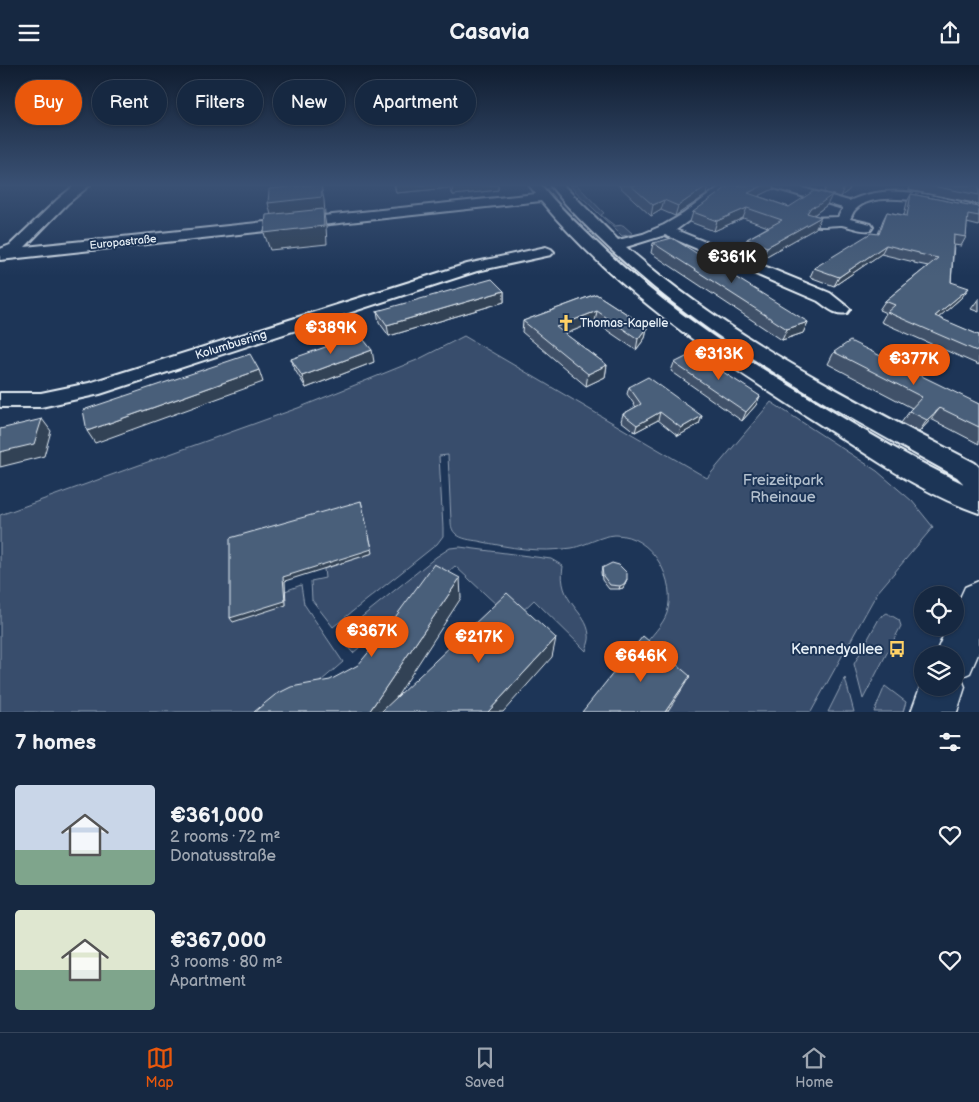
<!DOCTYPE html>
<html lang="en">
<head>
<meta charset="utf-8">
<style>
  body { margin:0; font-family:"Balsamiq Sans",sans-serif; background:#1f3048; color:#f1f3f6; height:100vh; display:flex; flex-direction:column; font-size:19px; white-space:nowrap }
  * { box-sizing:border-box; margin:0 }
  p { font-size:16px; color:#9ea6b1 }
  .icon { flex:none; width:28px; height:28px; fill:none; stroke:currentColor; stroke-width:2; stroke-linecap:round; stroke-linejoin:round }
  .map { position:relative; height:647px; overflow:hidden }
  .sheet { display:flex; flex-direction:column; background:#162841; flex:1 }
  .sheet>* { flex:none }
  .guide { position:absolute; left:15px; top:15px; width:500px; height:45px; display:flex; gap:10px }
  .controls { position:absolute; left:914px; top:521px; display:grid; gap:10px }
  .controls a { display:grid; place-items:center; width:50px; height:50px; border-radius:50%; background:#162841; box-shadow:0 1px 4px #0004,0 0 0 1px #35445a; font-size:25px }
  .price { position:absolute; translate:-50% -42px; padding:0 11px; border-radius:18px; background:#ea580c; color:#fff; font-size:16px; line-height:32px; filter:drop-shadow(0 1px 2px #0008) }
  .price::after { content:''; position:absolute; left:50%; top:30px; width:15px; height:11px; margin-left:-8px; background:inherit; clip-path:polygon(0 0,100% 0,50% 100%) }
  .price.on { background:#222; color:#fff }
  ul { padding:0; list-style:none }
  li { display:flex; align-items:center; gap:15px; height:125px; padding:0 15px }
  li span { display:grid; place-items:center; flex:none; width:140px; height:100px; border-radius:5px; color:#555 }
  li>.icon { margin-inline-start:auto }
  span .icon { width:60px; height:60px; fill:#fffc; stroke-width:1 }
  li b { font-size:21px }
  h2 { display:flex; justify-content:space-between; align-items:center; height:60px; padding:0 15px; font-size:21px }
  .chip { padding:0 18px; border-radius:22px; background:#162841; box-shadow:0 1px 4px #0004,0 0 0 1px #35445a; font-size:18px; line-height:45px }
  .chip.on { background:#ea580c; color:#fff }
  header { display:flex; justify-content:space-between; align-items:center; height:65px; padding:0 15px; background:#162841; font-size:22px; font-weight:600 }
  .dock { display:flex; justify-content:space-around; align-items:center; height:70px; border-top:1px solid #35445a; background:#162841; font-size:14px; color:#9ea6b1 }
  .dock a { display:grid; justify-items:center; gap:2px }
  .dock .on { color:#ea580c }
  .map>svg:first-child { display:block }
</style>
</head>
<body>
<header><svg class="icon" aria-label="menu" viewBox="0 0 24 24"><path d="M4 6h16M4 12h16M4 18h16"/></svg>Casavia<svg class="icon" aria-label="share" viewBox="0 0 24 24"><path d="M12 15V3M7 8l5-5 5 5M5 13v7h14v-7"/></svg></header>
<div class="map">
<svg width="979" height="647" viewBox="0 0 979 647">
  <rect width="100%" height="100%" fill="#1d3557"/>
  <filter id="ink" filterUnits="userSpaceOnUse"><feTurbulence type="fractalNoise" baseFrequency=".02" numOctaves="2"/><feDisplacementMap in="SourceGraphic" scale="10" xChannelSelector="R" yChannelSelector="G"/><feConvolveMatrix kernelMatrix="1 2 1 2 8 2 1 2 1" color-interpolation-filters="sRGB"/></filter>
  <g filter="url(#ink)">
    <path fill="#374d6c" stroke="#909fb2" d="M 569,120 L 577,120 L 604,148 L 601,150 L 615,161 L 623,160 L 633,169 L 622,171 Z
      M 553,123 L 596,167 L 584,168 L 543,124 Z
      M 616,189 L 955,407 L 951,413 L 755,304 L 661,237 L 609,190 Z
      M 464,271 L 707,413 L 771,337 L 877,406 L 912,436 L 933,462 L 877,528 L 811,647 L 667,647 L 679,628 L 643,582 C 650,572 663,560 667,548 C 677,516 653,470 615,470 C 600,471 587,480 572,483 C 537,488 512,483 478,476 C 471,475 461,474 456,469 C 452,466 451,461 451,456 L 448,390 L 439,391 L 443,463 L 443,471 L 437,479 L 333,562 L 312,535 L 311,516 L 325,513 L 324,504 L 373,488 L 232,477 L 286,540 L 285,526 L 301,520 L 304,539 L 343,597 L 285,647 L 0,647 L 0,450 L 298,343 L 417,295 Z
      M 460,482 L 551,494 L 563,501 C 557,538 587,545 589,570 C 590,575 587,581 586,586 L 534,535 L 513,555 L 455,501 L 353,588 L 338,571 L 436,492 L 450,483 Z
      M 887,548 L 899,555 L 901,561 L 863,634 L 854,599 L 880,552 Z
      M 845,613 L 854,647 L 828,647 Z
      M 885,621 L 906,637 L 903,647 L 874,647 Z"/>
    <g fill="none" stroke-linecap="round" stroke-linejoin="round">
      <g stroke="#e8f1f8" stroke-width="4">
        <path id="street" d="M 75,120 L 90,120 L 67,139 L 25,182 L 536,129 L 529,120 L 541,120 C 557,140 576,158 594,175 C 662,241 741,292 821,340 C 868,368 915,396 964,419 L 957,412 C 840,347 718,283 618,191 C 594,169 570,146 550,120 L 563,120 L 618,175 L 643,169 L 664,160 L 683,149 L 722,120 L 738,120 L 676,165 L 830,228 L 850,244 L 847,248 C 835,251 827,242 818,236 L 665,170 L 626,182 C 730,273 853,335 975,398 L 979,402 L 979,448 C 923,429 873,393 824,362 C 722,297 619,230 541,136 L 0,195 L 0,184 L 10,180 L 58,134 Z
          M 772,120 L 792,120 L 849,136 C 890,116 937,132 979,141 L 979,149 C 952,143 878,121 856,144 C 853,146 852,151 850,154 L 871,159 L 873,162 L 871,165 C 861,167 852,162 842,160 C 832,159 814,165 806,156 L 808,153 L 838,152 L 843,143 L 774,123 Z
          M 546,182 L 551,184 L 554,187 L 551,190 L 477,206 L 100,329 L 41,342 L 0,342 L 0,328 L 41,328 L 89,318 L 467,199 Z"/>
      </g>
      <g stroke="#e8f1f8" stroke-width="3">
        <path id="secondary" d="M 979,516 L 979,587 L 970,608 L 961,612 L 965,622 L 957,647 L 911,647 L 922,617 L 922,622 L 955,622 L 955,590 L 935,590 L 947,562 L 955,562 L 955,544 L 965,522 Z"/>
      </g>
      <use href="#street" fill="#1d3557" fill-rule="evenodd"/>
      <use href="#secondary" fill="#1d3557" fill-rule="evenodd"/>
    </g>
    <path fill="#3f5169" stroke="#e8f1f8" d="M 394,120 L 498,120 L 498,125 L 453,130 L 449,123 L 396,128 Z
      M 618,120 L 708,120 L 706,130 L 675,151 L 661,145 L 651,151 Z
      M 827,120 L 851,120 L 849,125 L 840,132 L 824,127 Z
      M 910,120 L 979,120 L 979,139 L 909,125 Z
      M 773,124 L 758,131 L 789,142 L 827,140 L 814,150 L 821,152 L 816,163 L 763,193 L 743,185 L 747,174 L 768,162 L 743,153 L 714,166 L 690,157 L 693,147 Z
      M 911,129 L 979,142 L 979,161 L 967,158 L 966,172 L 961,181 L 954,180 L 951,217 L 962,232 L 938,253 L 979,270 L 979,300 L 881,257 L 886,248 L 879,245 L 885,236 L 928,201 L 914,198 L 914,197 L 881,189 L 834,221 L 810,212 L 814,203 L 878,169 L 883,155 L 887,147 L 904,150 L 907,137 Z
      M 653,178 L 808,257 L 803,268 L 782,275 L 651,188 Z
      M 504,226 L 504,237 L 389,271 L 379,257 L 377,246 Z
      M 596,229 L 647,262 L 645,273 L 636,285 L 595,257 L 565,269 L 607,300 L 605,312 L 586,321 L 522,267 L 523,256 Z
      M 979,233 L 979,247 L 971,244 Z
      M 834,287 L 979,339 L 979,379 L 931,354 L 919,367 L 901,358 L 912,343 L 828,299 Z
      M 291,294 L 374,297 L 306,323 L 295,305 Z
      M 674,298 L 760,331 L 756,340 L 742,356 L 671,306 Z
      M 629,322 L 702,351 L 699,359 L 678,371 L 658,355 L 635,367 L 621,356 L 623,349 L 636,342 L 627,329 Z
      M 602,503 L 627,514 L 623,523 L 619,524 L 609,524 L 602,515 L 601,507 Z"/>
    <path fill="#334255" stroke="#e8f1f8" d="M 321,120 L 324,135 L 325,149 L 324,149 L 326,161 L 327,179 L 270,185 L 264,168 L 272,154 L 268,138 Z
      M 395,120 L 449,120 L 449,123 L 396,128 Z
      M 452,120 L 498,120 L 498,125 L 453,130 Z
      M 708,120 L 706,130 L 675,151 L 678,141 Z
      M 764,120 L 774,120 L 773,124 L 745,138 L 748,128 Z
      M 845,120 L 851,120 L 849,125 L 840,132 Z
      M 832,130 L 827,140 L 812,151 L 807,148 L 811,142 Z
      M 664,135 L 661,145 L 651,151 L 653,140 Z
      M 747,143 L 743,153 L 714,166 L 717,156 Z
      M 821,152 L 816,163 L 763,193 L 767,182 Z
      M 886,180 L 881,189 L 834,221 L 839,212 Z
      M 969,223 L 962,232 L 929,261 L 935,251 Z
      M 504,226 L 504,237 L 389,271 L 387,260 Z
      M 597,246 L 595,257 L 555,273 L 556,262 Z
      M 808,257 L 803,268 L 782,275 L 787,264 Z
      M 647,262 L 645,273 L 636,285 L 638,274 Z
      M 372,285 L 374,297 L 306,323 L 302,311 Z
      M 607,300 L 605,312 L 586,321 L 588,309 Z
      M 259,305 L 263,317 L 95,378 L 87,366 Z
      M 760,331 L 756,340 L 742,356 L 746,347 Z
      M 940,343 L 931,354 L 919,367 L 927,355 Z
      M 660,347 L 658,355 L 635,367 L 637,360 Z
      M 702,351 L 699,359 L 678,371 L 681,363 Z
      M 42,354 L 51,366 L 44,391 L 0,402 L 0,387 Z
      M 361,436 L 373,488 L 285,516 L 286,540 L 233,557 L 230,553 L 283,512 Z
      M 460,513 L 461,533 L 387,647 L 369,647 Z
      M 627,514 L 623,523 L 619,524 L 620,521 Z
      M 556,573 L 552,592 L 503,647 L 488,647 Z
      M 690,611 L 679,629 L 667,647 L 665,647 Z"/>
    <path fill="#495e7a" stroke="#e8f1f8" d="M 308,120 L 321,120 L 322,132 L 268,138 L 269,124 Z
      M 630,120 L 708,120 L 678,141 L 664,135 L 653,140 Z
      M 730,120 L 764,120 L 748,128 L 789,142 L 814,126 L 832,130 L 817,141 L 811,142 L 807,148 L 821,152 L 767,182 L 747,174 L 782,155 L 747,143 L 717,156 L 693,147 Z
      M 927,120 L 979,120 L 979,130 Z
      M 911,129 L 979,142 L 979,151 L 968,149 L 966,172 L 954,170 L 951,217 L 969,223 L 935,251 L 979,270 L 979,287 L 887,247 L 895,240 L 885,236 L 938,193 L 919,189 L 919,188 L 886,180 L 839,212 L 814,203 L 871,168 L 879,169 L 887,147 L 907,151 Z
      M 323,144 L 324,161 L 264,168 L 266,150 Z
      M 672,173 L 808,257 L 787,264 L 653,178 Z
      M 492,214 L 504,226 L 387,260 L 377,246 Z
      M 596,229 L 647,262 L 638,274 L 597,246 L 556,262 L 607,300 L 588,309 L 523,256 Z
      M 360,270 L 372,285 L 302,311 L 291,294 Z
      M 850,276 L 979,339 L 979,362 L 940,343 L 927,355 L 909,346 L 922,332 L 834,287 Z
      M 694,288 L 760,331 L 746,347 L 674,298 Z
      M 250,289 L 259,305 L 87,366 L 83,345 Z
      M 648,312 L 702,351 L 681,363 L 660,347 L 637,360 L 623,349 L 641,339 L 629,322 Z
      M 42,354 L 34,379 L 0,387 L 0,364 Z
      M 361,436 L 372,484 L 283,512 L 285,536 L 230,553 L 230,473 Z
      M 612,498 L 619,500 L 627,508 L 627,514 L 624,519 L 620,521 L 610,520 L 603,511 L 602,503 Z
      M 434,499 L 460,513 L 369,647 L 350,647 L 350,646 L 348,647 L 254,647 L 275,630 L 291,622 L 330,615 L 358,600 L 377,577 Z
      M 507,528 L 556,573 L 488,647 L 381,647 Z
      M 643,571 L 690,611 L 665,647 L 582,647 Z"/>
  </g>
  <linearGradient id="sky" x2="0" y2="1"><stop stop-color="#101d30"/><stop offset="0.57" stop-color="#3a5174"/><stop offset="1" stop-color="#3a5174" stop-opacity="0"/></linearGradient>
  <rect width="979" height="211" fill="url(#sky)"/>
  <defs>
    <g id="church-bare" transform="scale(1.35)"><path d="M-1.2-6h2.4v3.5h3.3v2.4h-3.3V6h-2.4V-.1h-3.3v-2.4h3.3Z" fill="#ffd166" stroke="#1d3557" stroke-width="2.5" paint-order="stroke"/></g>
    <g id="bus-bare" transform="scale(1.35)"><path d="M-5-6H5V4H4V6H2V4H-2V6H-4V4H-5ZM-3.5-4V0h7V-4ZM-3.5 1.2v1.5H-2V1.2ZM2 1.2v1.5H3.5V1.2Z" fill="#ffd166" stroke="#1d3557" stroke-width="2.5" paint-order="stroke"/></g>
  </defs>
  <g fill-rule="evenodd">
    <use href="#church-bare" x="566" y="258"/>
    <use href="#bus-bare" x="897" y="584"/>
  </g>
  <g text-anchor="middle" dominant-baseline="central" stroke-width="4" stroke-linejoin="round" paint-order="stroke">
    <g font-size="11" fill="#e8f1f8" stroke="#1d3557">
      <text transform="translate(123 177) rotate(-6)">Europastraße</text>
    </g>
    <g font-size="12" fill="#e8f1f8" stroke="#1d3557" text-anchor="start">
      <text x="580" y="258">Thomas-Kapelle</text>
    </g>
    <g font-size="12" fill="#e8f1f8" stroke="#1d3557">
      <text transform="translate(231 280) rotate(-17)">Kolumbusring</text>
    </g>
    <g font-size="15" fill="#b3c0ce" stroke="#1d3557">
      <text x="783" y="415">Freizeitpark<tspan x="783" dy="17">Rheinaue</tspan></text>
    </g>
    <g font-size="15" fill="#e8f1f8" stroke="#1d3557" text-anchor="end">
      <text x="883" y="584">Kennedyallee</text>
    </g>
  </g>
</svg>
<div class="controls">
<a><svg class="icon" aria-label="locate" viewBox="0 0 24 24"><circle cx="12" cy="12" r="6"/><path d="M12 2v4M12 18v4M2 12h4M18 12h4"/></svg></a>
<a><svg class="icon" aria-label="layers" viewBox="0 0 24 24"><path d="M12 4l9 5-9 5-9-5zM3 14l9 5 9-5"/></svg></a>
</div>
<b class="price on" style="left:732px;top:219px">€361K</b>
<b class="price" style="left:331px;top:290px">€389K</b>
<b class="price" style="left:719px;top:316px">€313K</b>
<b class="price" style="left:914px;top:321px">€377K</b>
<b class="price" style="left:372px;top:593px">€367K</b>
<b class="price" style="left:479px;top:599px">€217K</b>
<b class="price" style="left:641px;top:618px">€646K</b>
<div class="guide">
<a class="chip on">Buy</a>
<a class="chip">Rent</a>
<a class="chip">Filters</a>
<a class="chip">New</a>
<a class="chip">Apartment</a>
</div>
</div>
<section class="sheet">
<h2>7 homes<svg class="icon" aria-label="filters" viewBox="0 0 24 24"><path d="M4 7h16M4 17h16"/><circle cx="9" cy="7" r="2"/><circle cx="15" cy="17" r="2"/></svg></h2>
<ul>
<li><span style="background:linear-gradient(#c9d6e8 65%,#7fa58c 0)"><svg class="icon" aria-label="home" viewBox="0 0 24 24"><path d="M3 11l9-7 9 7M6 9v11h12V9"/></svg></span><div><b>€361,000</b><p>2 rooms · 72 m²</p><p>Donatusstraße</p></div><svg class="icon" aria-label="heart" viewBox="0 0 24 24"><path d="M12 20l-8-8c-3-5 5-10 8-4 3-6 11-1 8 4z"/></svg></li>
<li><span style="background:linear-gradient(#dfe7d0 60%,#7fa58c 0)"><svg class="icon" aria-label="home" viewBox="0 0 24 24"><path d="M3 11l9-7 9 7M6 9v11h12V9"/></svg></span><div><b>€367,000</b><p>3 rooms · 80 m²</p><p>Apartment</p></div><svg class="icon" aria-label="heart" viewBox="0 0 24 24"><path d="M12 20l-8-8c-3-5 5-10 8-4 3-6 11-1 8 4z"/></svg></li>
</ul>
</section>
<nav class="dock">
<a class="on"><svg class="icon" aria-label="map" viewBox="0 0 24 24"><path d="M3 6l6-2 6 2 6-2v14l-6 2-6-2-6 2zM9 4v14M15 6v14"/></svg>Map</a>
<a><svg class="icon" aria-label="saved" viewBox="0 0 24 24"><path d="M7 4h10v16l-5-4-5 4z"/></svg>Saved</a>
<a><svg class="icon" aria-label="home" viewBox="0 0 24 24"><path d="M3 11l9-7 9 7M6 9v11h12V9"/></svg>Home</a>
</nav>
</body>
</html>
